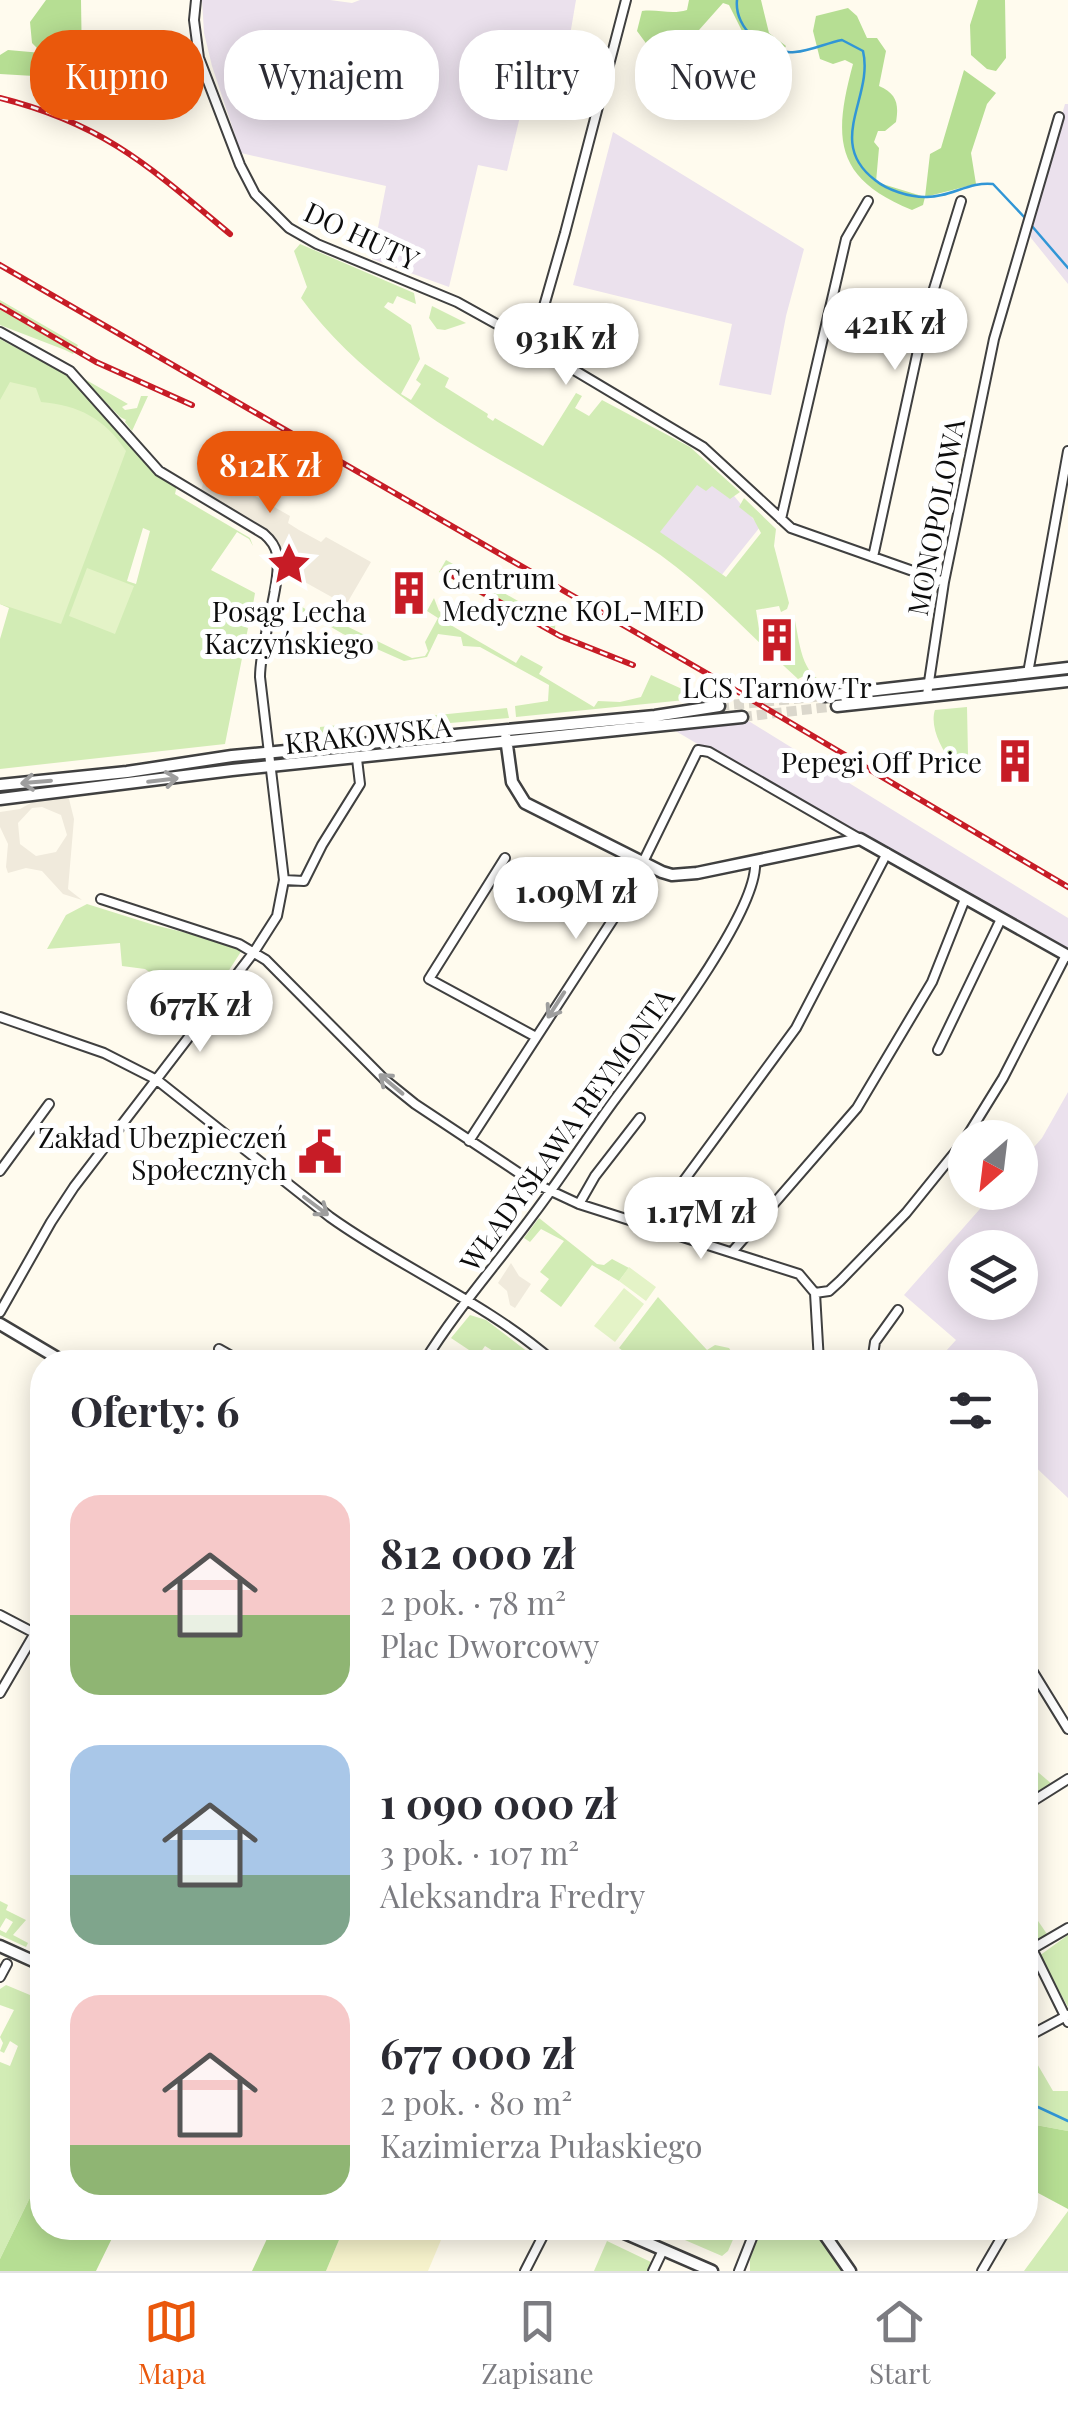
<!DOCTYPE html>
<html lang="pl">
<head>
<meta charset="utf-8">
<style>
  body { margin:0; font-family:"Playfair Display",serif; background:#f7f7f7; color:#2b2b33; height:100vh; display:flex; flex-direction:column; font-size:38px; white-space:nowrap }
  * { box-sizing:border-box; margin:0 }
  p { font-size:32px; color:#7c7c81 }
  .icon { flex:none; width:55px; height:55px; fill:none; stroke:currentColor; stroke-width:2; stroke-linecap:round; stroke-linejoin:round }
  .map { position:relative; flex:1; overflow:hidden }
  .panel { position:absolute; left:30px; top:1350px; width:1008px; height:890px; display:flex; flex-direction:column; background:#fff; border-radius:40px; box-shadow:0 5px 25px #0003 }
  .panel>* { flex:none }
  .hud { position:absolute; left:30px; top:30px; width:1010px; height:90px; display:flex; gap:20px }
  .needle { width:65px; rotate:208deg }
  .fabs { position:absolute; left:948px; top:1120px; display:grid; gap:20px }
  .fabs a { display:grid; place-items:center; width:90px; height:90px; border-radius:50%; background:#fff; box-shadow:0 5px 25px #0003; font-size:50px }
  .price { position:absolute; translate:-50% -85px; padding:0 22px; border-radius:35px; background:#fff; color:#222; font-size:32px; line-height:65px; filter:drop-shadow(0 2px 5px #0008) }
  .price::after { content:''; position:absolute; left:50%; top:60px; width:30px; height:22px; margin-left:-15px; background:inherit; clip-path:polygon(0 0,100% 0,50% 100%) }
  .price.current { background:#ea580c; color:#fff }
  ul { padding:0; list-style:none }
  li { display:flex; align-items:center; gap:30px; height:250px; padding:0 40px }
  li span { display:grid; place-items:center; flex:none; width:280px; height:200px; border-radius:30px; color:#555 }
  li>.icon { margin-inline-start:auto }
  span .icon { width:120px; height:120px; fill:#fffc; stroke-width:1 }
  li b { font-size:42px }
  h2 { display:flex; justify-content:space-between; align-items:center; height:120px; padding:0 40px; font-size:42px }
  .pill { padding:0 35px; border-radius:40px; background:#fff; box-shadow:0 5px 25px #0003; font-size:35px; line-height:90px }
  .pill.current { background:#ea580c; color:#fff }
  .dock { display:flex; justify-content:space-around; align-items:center; height:140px; border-top:2px solid #e1e1e2; background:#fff; font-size:28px; color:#7c7c81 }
  .dock a { display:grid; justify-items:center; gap:5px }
  .dock .current { color:#ea580c }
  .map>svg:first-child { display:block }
</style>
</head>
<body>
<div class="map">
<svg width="1068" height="2271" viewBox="0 0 1068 2271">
  <rect width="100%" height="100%" fill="#fffbee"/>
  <path fill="#ebe1ed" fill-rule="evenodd" d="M 202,0 L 330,0 L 352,3 L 360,0 L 576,0 L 561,88 L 528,83 L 507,171 L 478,165 L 449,287 L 372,259 L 386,186 L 241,153 L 212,66 L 204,33 Z
    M 1065,104 L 1068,104 L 1068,284 L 1027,233 Z
    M 613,132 L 804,249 L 786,316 L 771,395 L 719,385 L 732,324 L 573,285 Z
    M 709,466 L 760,527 L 720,577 L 658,532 Z
    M 742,717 L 1068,918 L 1068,952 L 851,834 L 667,726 Z
    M 1068,1092 L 1068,1498 L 1025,1457 L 1025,1362 L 936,1362 L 956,1340 L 904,1295 L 994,1193 L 1020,1192 L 1020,1163 L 1042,1138 ZM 965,1248 L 1020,1248 L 1020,1302 L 965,1302 Z"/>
  <path fill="#f7f3cc" d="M 344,2228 L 446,2228 L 428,2271 L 326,2271 Z"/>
  <path fill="#d2ecb5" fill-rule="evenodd" d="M 300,244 L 414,293 L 416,304 L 397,296 L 393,304 L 388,302 L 384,307 L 411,325 L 420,359 L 401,394 L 411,400 L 421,384 L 416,380 L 425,364 L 449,378 L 445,387 L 488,414 L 487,417 L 493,421 L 495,418 L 543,446 L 576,393 L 582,396 L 575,408 L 589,416 L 602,400 L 690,447 L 740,492 L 730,499 L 712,486 L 706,491 L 697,485 L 660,532 L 726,577 L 761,533 L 753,518 L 739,507 L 744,498 L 776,529 L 774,546 L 789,603 L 787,609 L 781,612 L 779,606 L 756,610 L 760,635 L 778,656 L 781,653 L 786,657 L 792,650 L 788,646 L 791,643 L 781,633 L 778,620 L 794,616 C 800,642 800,676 829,684 L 808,686 L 811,681 L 808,674 L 798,679 C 748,634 702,581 644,544 C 526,468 387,415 301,298 L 307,287 L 294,251 Z
    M 0,300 L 78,345 L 73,354 L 119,377 L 65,350 L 0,325 Z
    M 432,306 L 466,323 L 445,330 L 437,329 L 429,318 Z
    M 0,339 L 72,378 L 154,474 L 177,485 L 175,494 L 250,538 L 253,546 L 249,539 L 237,532 L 211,570 L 255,593 L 250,622 L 245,627 L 248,628 L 225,744 L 0,769 L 0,639 L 9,608 L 0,604 ZM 143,528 L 150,531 L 136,584 L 127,581 Z
    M 81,377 L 128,404 L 122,407 L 125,410 L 137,408 L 141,396 L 148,396 L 132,431 L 125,422 L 126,420 L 120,417 Z
    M 446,560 L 548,618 L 551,615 L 556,618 L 555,629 L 509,603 L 503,603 L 501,607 L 439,572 Z
    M 434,598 L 439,611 L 445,614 L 442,620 L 516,663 L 521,655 L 543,667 L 539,674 L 594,707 L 598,701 L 620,702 L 641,697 L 651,675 L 691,693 L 685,693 L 685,700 L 516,717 L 515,706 L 548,701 L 549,685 L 480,647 L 463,646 L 461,637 L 438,634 L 427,657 L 404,661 L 343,634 L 309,614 L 307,622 L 299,620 L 302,607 L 330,623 L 336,621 L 412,658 L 425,656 L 428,651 L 425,642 L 438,618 L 427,611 Z
    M 967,707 L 968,755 L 966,763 L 959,768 C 943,756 929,727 935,710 Z
    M 507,708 L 509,718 L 320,734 L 320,727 Z
    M 87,904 L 154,925 L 244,947 L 204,1009 L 145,969 L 122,966 L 120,943 L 47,949 L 66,915 Z
    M 539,1218 L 597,1264 L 604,1265 L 612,1259 L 629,1268 L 619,1281 L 592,1265 L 561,1307 L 540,1291 L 549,1279 L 540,1272 L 564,1241 L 541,1229 L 530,1242 L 524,1238 Z
    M 658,1297 L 707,1350 L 715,1345 L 729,1348 L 738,1362 L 638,1362 L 619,1348 Z
    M 470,1315 L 486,1320 L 541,1362 L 511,1362 L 485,1346 L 478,1356 L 451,1338 Z
    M 1025,1761 L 1053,1785 L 1025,1800 Z
    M 0,1901 L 8,1905 L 6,1910 L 26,1920 L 13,1935 L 28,1943 L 26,1947 L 0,1935 L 0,1930 L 6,1933 L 13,1922 L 6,1918 L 0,1928 Z
    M 1025,1902 L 1047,1934 L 1038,1941 L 1025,1938 L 1025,1926 L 1032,1921 L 1025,1910 Z
    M 1068,1935 L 1068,2007 L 1039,1956 Z
    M 6,1985 L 42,2000 L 42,2173 L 0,2259 L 0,2062 L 10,2066 L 18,2046 L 10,2041 L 4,2053 L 0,2051 L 3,2043 L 0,2037 L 14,2010 L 0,2005 L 0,1989 Z
    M 1025,2043 L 1053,2091 L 1068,2091 L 1068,2131 L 1025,2123 Z
    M 1068,2211 L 1068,2271 L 1024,2271 Z
    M 657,2228 L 738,2228 L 728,2251 L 722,2256 Z
    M 762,2228 L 814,2228 L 843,2271 L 750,2271 L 750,2258 Z
    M 607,2241 L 653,2263 L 649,2271 L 594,2271 Z"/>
  <path fill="#b6de93" d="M 46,0 L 81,0 L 82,65 L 72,67 L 72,54 L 61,43 L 53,45 L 49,60 L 51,77 L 0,74 L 0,55 L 8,50 L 42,53 L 32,43 L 30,22 Z
    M 689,0 L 761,0 L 769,33 L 786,46 L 781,54 L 770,52 L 756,59 L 729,5 L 723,3 L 699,30 L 648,46 L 637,31 L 642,11 C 659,9 671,15 687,10 Z
    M 978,0 L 1005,0 L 1006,58 L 996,71 L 987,69 L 971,55 L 970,25 Z
    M 848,8 L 857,16 L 867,38 L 877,38 L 886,51 L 879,86 C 897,94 899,104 896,122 L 885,131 L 878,131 L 874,142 L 879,148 L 876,182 L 925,197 L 930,154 L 941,148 L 964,70 L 996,93 L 987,104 L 971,153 L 976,184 L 925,197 L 923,205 L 912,210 C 834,178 833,138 853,64 L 845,60 L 833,64 L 820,59 L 813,31 L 816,16 Z
    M 1025,2123 L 1068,2131 L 1068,2209 L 1025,2186 Z
    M 42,2173 L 42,2228 L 117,2228 L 96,2271 L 0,2271 L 0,2259 Z
    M 272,2228 L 344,2228 L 326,2271 L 252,2271 Z"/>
  <path fill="#e4f3c7" d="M 10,382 L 36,388 L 41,402 C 79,405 105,419 126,451 L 61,624 L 0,604 L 0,400 Z
    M 87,568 L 134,586 L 115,634 L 69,616 Z
    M 629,1267 L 656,1287 L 646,1301 L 619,1281 Z
    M 624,1288 L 644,1304 L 615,1342 L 594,1326 Z"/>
  <path fill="#f0eadc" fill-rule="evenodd" d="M 208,469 L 290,516 L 288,523 L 299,530 L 321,542 L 326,537 L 371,562 L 346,605 L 285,571 L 282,552 L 274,537 L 200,493 Z
    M 68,795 L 74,819 L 68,889 L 82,900 L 63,894 L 42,871 L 26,868 L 8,873 L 6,867 L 8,844 L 0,827 L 0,812 L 20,809 L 36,800 ZM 42,807 L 61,815 L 67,835 L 56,852 L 36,856 L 20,844 L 18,823 L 32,808 Z
    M 511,1263 L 519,1276 L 531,1284 L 515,1308 L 510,1305 L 507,1291 L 498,1283 Z"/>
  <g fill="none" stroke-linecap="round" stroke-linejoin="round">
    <path stroke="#3196d6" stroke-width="2.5" d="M 737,0 C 734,29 766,55 795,52 C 811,51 826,43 842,40 L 863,51 C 874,97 825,142 875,180 C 887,190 909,197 925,197 C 949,198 970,181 993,184 L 1026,219
      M 1031,225 L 1068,268
      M 1025,2063 L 1032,2058
      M 1025,2101 L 1068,2121"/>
    <path stroke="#dbd7cc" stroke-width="10" stroke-dasharray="10 5" stroke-linecap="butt" d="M 719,706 L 825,696
      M 742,717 L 837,706"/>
    <g stroke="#404040" stroke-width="12">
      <path id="minor" d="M 196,0 L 194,20 L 199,58 L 240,165 L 255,194 L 289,228 L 317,244 L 457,302 L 502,327 L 703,447 L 791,528 L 944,582
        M 0,332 L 70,371 L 159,471 L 264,534 C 271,540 275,545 277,554 C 282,583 260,641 260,677 L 284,880 L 277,916 L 254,952 L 74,1187 L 51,1222 L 0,1312
        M 529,344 L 538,327 L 565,233 L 626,0
        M 781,519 L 846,239 L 868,201
        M 873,557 L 925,318 L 961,201
        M 1028,673 L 1068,451
        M 927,695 L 944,582 L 994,339 L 1059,117
        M 505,858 L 429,979 L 536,1037
        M 284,880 L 304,881 L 322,845 L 360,784 L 357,759
        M 101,899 L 239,944 L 266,960 L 384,1079 L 415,1104 L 534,1183 L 579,1204 L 799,1274 L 815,1293 L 819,1362
        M 0,1017 L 104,1053 L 157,1080 L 330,1217 C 404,1270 484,1301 554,1362
        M 938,1050 L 1001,919
        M 966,1138 L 1003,1078 L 1066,955
        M 469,1141 L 621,907 L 698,750 L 709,752 L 860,839
        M 0,1171 L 49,1104
        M 579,1204 L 595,1176 L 640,1118
        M 649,1228 L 796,1028 L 887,853
        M 732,1252 L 857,1108 L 932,982 L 965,899
        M 815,1293 L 829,1291 L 840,1281 L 906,1213 L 965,1140
        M 219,1349 L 242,1362
        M 424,1362 C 456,1310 497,1264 533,1215 C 561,1178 586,1139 613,1102 C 646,1057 760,912 755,861
        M 872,1362 L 875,1342 L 898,1310
        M 0,1615 L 42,1637
        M 1025,1659 L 1068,1729
        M 0,1693 L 42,1621
        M 1025,1806 L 1068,1779
        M 42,1901 L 42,1900
        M 1025,1945 L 1032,1949 L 1068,2022
        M 1032,1949 L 1068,1928
        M 0,1977 L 7,1964
        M 1025,2038 L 1068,2015
        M 525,2271 L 547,2228
        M 653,2271 L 663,2250
        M 739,2271 L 756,2228
        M 982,2271 L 1007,2228"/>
    </g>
    <g stroke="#404040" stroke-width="15">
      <path id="tertiary" d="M 825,696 L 1068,668
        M 837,706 L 1068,681
        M 506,738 L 512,782 L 525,803 L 662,872 L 672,875 L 697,873 L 860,839 L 1068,956
        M 0,785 L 127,772 L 232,756 L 655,716 L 719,706
        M 0,799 L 232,770 L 742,717
        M 0,1324 L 64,1362
        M 0,1946 L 42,1965
        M 613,2228 L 712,2271
        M 820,2228 L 850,2271"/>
    </g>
    <use href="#minor" stroke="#fff" stroke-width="8"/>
    <use href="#tertiary" stroke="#fff" stroke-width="10"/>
    <g stroke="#c71c26" stroke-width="6">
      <path id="rail" d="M 0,98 C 104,124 150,167 230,234
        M 0,265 L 720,681 L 1068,887
        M 0,306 L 96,362 L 192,405
        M 444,571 L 560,636 L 633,665"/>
    </g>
    <use href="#rail" stroke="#fff" stroke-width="2.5" stroke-dasharray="8" stroke-linecap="butt"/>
  </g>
  <defs><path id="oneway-shaft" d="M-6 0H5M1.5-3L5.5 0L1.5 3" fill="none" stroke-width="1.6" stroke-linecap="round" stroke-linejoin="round" transform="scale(2.5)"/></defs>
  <g stroke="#9e9e9e">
    <use href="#oneway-shaft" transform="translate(163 780) rotate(-7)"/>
    <use href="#oneway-shaft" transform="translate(36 782) rotate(175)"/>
    <use href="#oneway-shaft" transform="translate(556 1005) rotate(123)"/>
    <use href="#oneway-shaft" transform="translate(391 1084) rotate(-140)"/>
    <use href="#oneway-shaft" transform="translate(316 1206) rotate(37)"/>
  </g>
  <defs>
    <g id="sight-bare" transform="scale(3.45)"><path d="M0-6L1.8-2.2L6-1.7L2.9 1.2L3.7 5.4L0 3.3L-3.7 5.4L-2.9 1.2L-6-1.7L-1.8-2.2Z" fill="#c71c26" stroke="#fff" stroke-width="2.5" paint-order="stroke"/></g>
    <g id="building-bare" transform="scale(3.45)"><path d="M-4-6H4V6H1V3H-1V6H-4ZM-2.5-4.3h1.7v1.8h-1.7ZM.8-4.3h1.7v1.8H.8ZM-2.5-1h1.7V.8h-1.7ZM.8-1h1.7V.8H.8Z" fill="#c71c26" stroke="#fff" stroke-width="2.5" paint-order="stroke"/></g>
    <g id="civic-bare" transform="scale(3.45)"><path d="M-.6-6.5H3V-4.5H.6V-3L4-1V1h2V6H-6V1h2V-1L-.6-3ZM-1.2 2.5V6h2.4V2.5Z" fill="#c71c26" stroke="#fff" stroke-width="2.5" paint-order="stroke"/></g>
  </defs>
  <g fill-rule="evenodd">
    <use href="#sight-bare" x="289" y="564"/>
    <use href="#building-bare" x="409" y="593"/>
    <use href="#building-bare" x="777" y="640"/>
    <use href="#building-bare" x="1015" y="761"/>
    <use href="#civic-bare" x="320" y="1152"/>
  </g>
  <g text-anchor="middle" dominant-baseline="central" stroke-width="10" stroke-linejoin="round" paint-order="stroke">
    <g font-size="28" fill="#0d0d0d" stroke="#fff">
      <text transform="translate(362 235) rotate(25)">DO HUTY</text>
      <text transform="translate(935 517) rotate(-79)">MONOPOLOWA</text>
      <text transform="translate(368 734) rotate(-6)">KRAKOWSKA</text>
      <text transform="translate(566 1129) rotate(-54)">WŁADYSŁAWA REYMONTA</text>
    </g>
    <g font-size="28" fill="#0d0d0d" stroke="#fff">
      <text x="442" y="577" text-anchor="start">Centrum<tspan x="442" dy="32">Medyczne KOL-MED</tspan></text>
      <text x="289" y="610">Posąg Lecha<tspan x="289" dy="32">Kaczyńskiego</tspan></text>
      <text x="777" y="686">LCS Tarnów Tr</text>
      <text x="982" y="761" text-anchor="end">Pepegi Off Price</text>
      <text x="287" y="1136" text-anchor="end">Zakład Ubezpieczeń<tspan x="287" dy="32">Społecznych</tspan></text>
    </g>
  </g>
</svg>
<div class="fabs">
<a><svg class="needle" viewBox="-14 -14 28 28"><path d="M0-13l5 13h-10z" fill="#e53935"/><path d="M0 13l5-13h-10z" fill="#7c7c81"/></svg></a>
<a><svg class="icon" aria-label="layers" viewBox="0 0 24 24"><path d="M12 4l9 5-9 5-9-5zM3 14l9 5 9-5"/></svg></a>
</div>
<b class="price" style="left:895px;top:373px">421K zł</b>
<b class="price" style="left:566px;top:388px">931K zł</b>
<b class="price current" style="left:270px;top:516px">812K zł</b>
<b class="price" style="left:576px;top:942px">1.09M zł</b>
<b class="price" style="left:200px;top:1055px">677K zł</b>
<b class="price" style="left:701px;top:1262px">1.17M zł</b>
<div class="hud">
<a class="pill current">Kupno</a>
<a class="pill">Wynajem</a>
<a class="pill">Filtry</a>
<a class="pill">Nowe</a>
</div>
<section class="panel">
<h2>Oferty: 6<svg class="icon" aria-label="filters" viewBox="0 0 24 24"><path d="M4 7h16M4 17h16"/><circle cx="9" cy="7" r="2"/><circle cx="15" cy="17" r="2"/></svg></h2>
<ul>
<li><span style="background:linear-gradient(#f6c9c9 60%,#8fb573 0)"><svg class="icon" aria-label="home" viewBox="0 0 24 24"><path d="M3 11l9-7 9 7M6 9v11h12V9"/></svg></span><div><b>812 000 zł</b><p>2 pok. · 78 m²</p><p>Plac Dworcowy</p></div></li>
<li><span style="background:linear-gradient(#a9c7e8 65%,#7fa58c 0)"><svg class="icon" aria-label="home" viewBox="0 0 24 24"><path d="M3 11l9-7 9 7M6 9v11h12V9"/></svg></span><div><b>1 090 000 zł</b><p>3 pok. · 107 m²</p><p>Aleksandra Fredry</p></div></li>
<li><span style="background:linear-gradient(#f6c9c9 75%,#8fb573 0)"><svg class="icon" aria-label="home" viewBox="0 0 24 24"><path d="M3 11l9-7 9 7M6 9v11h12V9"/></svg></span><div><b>677 000 zł</b><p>2 pok. · 80 m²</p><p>Kazimierza Pułaskiego</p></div></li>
</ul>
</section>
</div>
<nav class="dock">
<a class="current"><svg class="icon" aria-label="map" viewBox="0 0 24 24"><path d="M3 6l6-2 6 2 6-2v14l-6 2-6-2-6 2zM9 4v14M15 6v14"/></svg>Mapa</a>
<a><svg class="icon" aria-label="saved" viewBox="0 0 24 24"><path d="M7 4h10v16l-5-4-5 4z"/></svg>Zapisane</a>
<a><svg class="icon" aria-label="home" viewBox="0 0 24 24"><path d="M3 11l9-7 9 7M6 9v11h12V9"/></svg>Start</a>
</nav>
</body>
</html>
